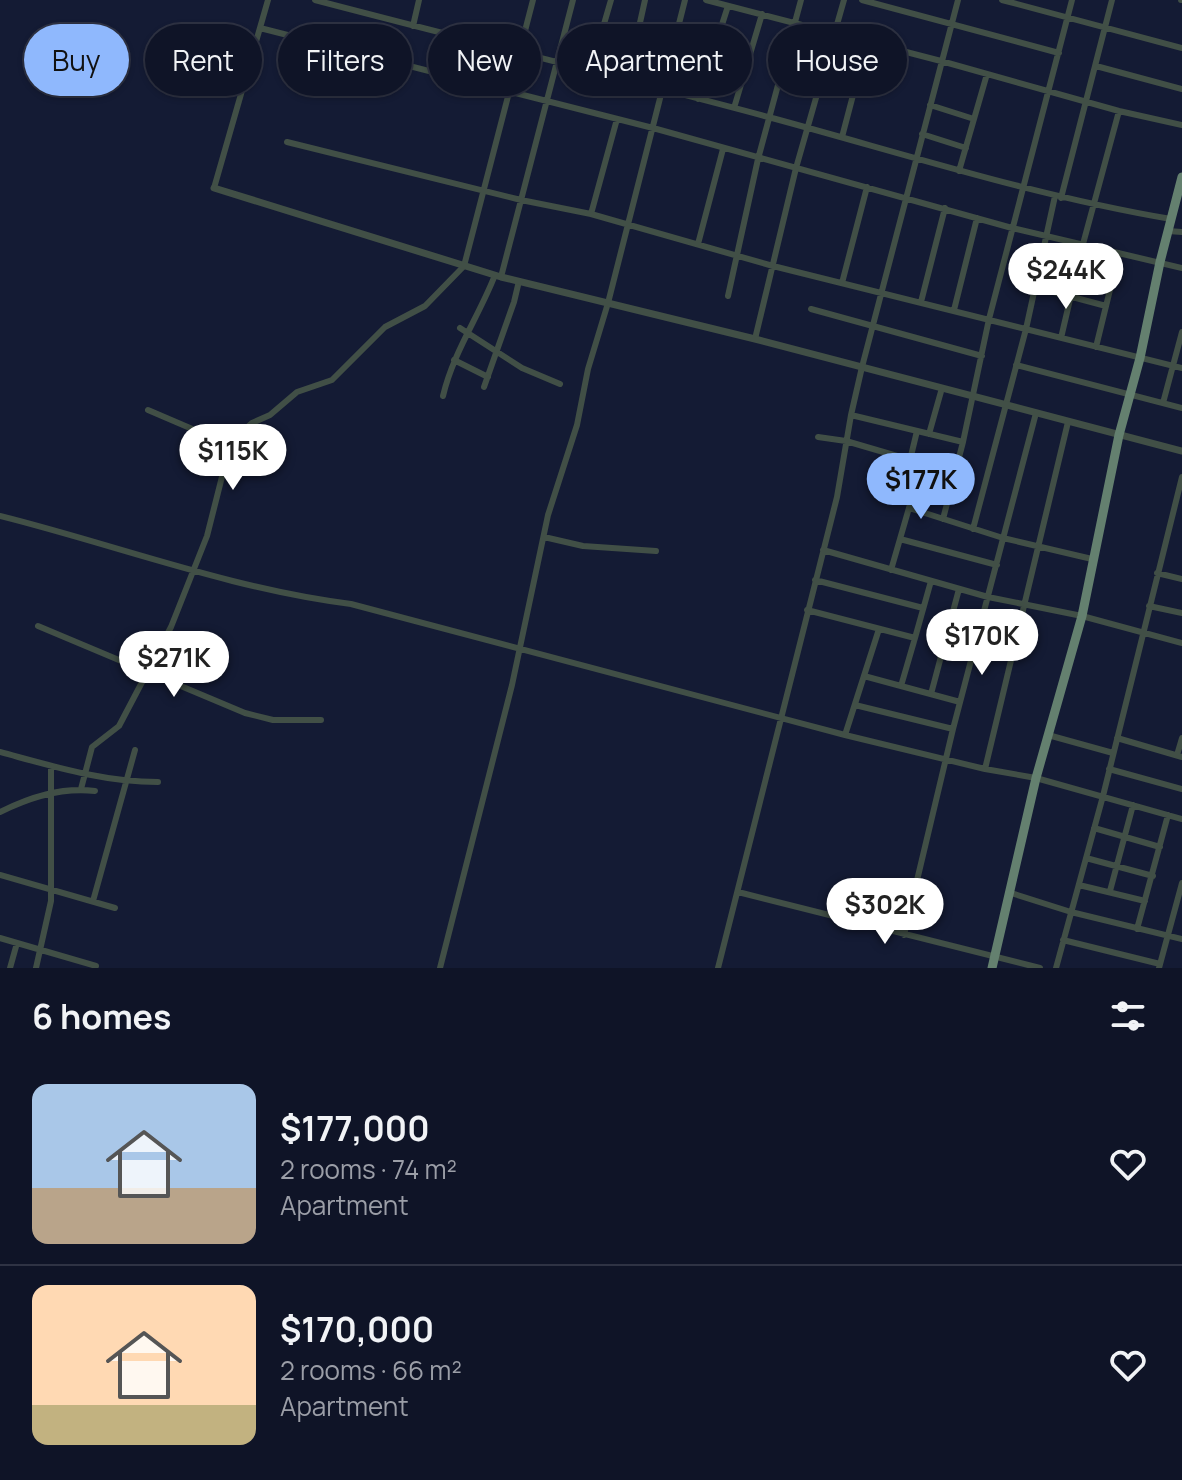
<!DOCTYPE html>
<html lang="en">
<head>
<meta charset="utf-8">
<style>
  body { margin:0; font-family:Manrope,sans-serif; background:#1d2133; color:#f1f3f6; height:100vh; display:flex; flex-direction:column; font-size:30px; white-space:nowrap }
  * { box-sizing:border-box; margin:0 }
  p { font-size:26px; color:#9b9ea7 }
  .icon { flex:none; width:44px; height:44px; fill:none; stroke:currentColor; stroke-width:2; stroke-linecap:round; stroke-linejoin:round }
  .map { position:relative; height:968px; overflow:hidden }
  .details { display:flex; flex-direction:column; background:#0f1427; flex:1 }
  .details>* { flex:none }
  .guide { position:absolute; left:24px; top:24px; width:1134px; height:72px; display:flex; gap:16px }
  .price { position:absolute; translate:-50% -68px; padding:0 18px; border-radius:28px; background:#fff; color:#222; font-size:26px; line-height:52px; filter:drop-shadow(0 2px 4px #0008) }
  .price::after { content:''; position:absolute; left:50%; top:48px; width:24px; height:18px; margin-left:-12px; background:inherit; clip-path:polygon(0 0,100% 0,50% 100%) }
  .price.selected { background:#8fb8fd; color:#111 }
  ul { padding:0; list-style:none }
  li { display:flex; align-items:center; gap:24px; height:200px; padding:0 32px }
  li+li { border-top:2px solid #2f3344 }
  li span { display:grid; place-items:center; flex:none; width:224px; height:160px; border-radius:16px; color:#555 }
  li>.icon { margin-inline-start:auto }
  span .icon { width:96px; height:96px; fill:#fffc; stroke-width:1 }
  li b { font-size:34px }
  h2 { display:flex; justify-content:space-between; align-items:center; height:96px; padding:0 32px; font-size:34px }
  .tag { padding:0 28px; border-radius:36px; background:#0f1427; box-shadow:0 2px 6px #0004,0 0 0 2px #2f3344; font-size:28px; line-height:72px }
  .tag.selected { background:#8fb8fd; color:#111 }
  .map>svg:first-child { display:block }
</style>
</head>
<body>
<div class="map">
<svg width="1182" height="968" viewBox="0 0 1182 968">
  <rect width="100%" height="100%" fill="#141b34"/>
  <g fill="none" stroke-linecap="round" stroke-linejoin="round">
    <path stroke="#414f46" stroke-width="6" d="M 315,0 C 467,40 620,77 772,118 C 905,154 1035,196 1171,219
      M 706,0 L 941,61 L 1119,111 L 1182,125
      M 862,0 L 1059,53
      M 1002,0 L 1182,48
      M 1181,0 L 1182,0
      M 413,26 L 419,0
      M 260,28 L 653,128 L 1012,228 L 1182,268
      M 1096,66 L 1182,89
      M 590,72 L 611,0
      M 627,81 L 645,0
      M 698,99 L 728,6
      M 930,105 L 974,119
      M 734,108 L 762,14
      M 922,134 L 966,148
      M 842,137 L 867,42
      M 287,142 L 521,200 L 591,214 L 773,266 L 1182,368
      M 959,171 L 987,74
      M 214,188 L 268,0
      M 1061,198 L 1112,0
      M 591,214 L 617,119
      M 1168,231 L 1182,232
      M 698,244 L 723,149
      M 501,277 L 573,0
      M 842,283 L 867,187
      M 1035,287 L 1106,306
      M 728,296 L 758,159 L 801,0
      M 921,302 L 945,208
      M 811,309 L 982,356
      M 954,310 L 977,218
      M 460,328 L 522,368 L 560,384
      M 1061,338 L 1083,244 L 1119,111
      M 755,339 L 796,168 L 844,0
      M 1096,347 L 1119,253
      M 454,360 L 488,377
      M 1016,365 L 1182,408
      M 484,387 L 514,302 L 519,281
      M 443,396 C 453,353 479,316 495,275
      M 1163,403 L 1182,332
      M 148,410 L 232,446
      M 851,415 L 963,442
      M 929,434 L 942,388
      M 818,437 L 846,441 L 955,473
      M 910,460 L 917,431
      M 909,508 L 1003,538 L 1092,559
      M 0,516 C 116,545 231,589 351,604 L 845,735 L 985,769 L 1036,778 L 1182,819
      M 943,519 L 963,442 L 989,319 L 1072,0
      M 973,529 L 1026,329 L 1055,196
      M 544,537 L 583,546 L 656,551
      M 900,539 L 997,565
      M 823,550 L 988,597 L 1082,616 L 1182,643
      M 891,570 L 922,463
      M 1157,573 L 1182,579
      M 815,580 L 923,608
      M 1149,606 L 1182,613
      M 807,610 L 915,638 L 931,581
      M 38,626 L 245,713 L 273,720 L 321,720
      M 864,676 L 960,702
      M 901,686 L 915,638
      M 931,694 L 959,589
      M 855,705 L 953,729
      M 845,735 L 879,629
      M 1048,735 L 1113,753
      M 1117,738 L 1182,757
      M 0,752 C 52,766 103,782 158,782
      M 1177,755 L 1182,738
      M 985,769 L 1068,422
      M 1109,769 L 1182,789
      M 81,789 L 92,747 L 119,726 L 171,627 L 207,536 L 227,457 L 242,432 L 252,423 L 270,415 L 297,392 L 332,380 L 385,327 L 425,306 L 464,266 L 533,0
      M 0,812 C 30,797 61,787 95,791
      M 1094,828 L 1160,847
      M 1086,858 L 1153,876
      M 0,875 L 115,908
      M 1079,885 L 1145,901
      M 1110,891 L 1133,805
      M 738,892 L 1040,968
      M 1011,893 L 1071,912 L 1182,939
      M 93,901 L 135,750
      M 1137,929 L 1168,815
      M 904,935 L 953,729 L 1036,413
      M 0,938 L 96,966
      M 1063,940 L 1160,964
      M 10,968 L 17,943
      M 36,968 L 51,901 L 51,766
      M 440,968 L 512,685 L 548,515 L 577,425 L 588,369 L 608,303 L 685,0
      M 718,968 L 837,497 L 851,415 L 862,367 L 958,0
      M 1056,968 L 1103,796 L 1182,477
      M 1159,968 L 1182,883"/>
    <path stroke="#414f46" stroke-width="7" d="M 214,188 L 501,277 L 755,339 L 1182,451"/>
    <path stroke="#64806f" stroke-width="9" d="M 992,968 L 1036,778 L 1082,616 L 1119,435 L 1140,358 L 1160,262 L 1182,177"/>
  </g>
</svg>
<b class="price" style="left:1066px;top:311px">$244K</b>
<b class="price" style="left:233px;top:492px">$115K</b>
<b class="price selected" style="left:921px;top:521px">$177K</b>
<b class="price" style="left:982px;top:677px">$170K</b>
<b class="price" style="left:174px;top:699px">$271K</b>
<b class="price" style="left:885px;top:946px">$302K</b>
<div class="guide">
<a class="tag selected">Buy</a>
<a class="tag">Rent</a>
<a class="tag">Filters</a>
<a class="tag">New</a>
<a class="tag">Apartment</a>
<a class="tag">House</a>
</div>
</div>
<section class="details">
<h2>6 homes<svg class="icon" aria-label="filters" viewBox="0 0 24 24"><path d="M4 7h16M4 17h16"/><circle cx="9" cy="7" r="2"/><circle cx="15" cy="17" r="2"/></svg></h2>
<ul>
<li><span style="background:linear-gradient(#a9c7e8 65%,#b9a48a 0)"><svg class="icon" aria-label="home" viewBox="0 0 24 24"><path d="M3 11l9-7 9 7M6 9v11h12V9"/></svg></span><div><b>$177,000</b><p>2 rooms · 74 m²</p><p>Apartment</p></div><svg class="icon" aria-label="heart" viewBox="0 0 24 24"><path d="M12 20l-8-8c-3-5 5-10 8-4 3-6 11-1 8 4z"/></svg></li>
<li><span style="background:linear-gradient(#ffd9b3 75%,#c2b280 0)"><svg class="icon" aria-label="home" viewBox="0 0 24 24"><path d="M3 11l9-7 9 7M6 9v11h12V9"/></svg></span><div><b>$170,000</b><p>2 rooms · 66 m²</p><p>Apartment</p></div><svg class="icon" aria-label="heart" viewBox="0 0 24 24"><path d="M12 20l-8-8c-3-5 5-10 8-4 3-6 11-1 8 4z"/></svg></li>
</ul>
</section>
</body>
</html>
